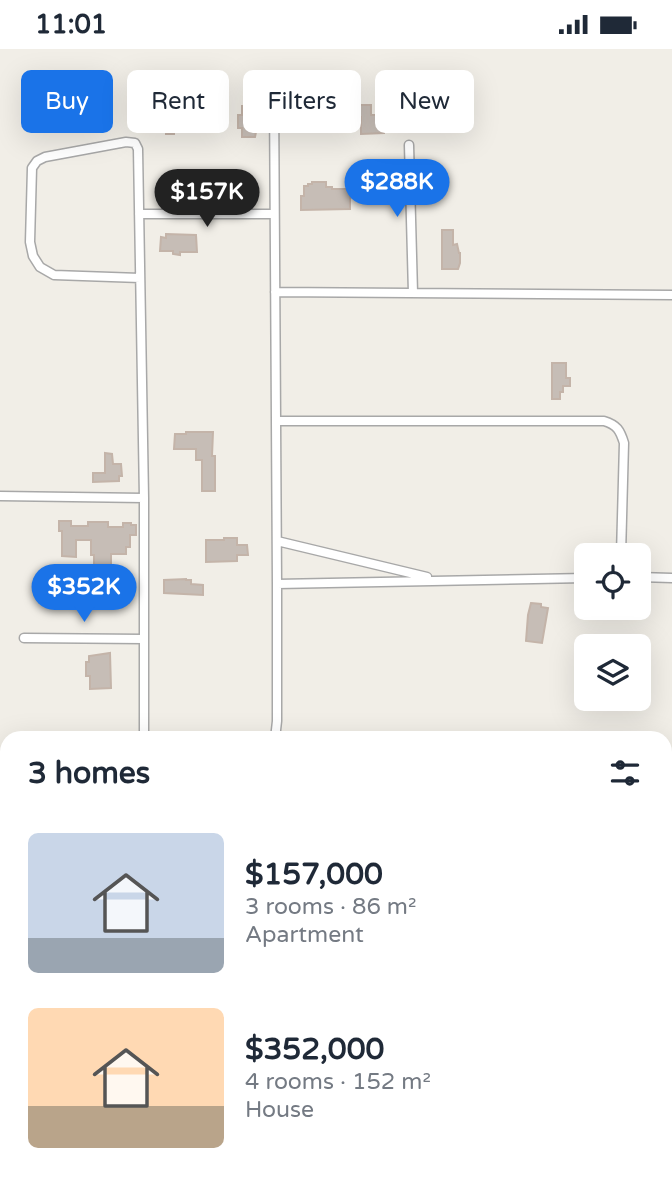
<!DOCTYPE html>
<html lang="en">
<head>
<meta charset="utf-8">
<style>
  body { margin:0; font-family:"Varela Round",sans-serif; background:#f2f2f3; color:#1f2937; height:100vh; display:flex; flex-direction:column; font-size:26px; white-space:nowrap }
  * { box-sizing:border-box; margin:0 }
  p { font-size:23px; color:#747a83 }
  .icon { flex:none; width:38px; height:38px; fill:none; stroke:currentColor; stroke-width:2; stroke-linecap:round; stroke-linejoin:round }
  .map { position:relative; flex:1; overflow:hidden }
  .details { position:absolute; left:0px; top:682px; width:672px; height:450px; display:flex; flex-direction:column; background:#fff; border-radius:21px 21px 0 0; box-shadow:0 7px 28px #0002 }
  .details>* { flex:none }
  .guide { position:absolute; left:21px; top:21px; width:630px; height:63px; display:flex; gap:14px }
  .tools { position:absolute; left:574px; top:494px; display:grid; gap:14px }
  .tools a { display:grid; place-items:center; width:77px; height:77px; border-radius:10px; background:#fff; box-shadow:0 7px 28px #0002; font-size:35px }
  .price { position:absolute; translate:-50% -60px; padding:0 16px; border-radius:24px; background:#1a73e8; color:#fff; font-size:23px; line-height:46px; filter:drop-shadow(0 2px 4px #0008) }
  .price::after { content:''; position:absolute; left:50%; top:42px; width:21px; height:16px; margin-left:-10px; background:inherit; clip-path:polygon(0 0,100% 0,50% 100%) }
  .price.on { background:#222; color:#fff }
  ul { padding:0; list-style:none }
  li { display:flex; align-items:center; gap:21px; height:175px; padding:0 28px }
  li span { display:grid; place-items:center; flex:none; width:196px; height:140px; border-radius:10px; color:#555 }
  li>.icon { margin-inline-start:auto }
  span .icon { width:84px; height:84px; fill:#fffc; stroke-width:1 }
  li b { font-size:30px }
  h2 { display:flex; justify-content:space-between; align-items:center; height:84px; padding:0 28px; font-size:30px }
  .chip { padding:0 24px; border-radius:10px; background:#fff; box-shadow:0 7px 28px #0002; font-size:24px; line-height:63px }
  .chip.on { background:#1a73e8; color:#fff }
  .status { display:flex; justify-content:space-between; align-items:center; height:49px; padding:0 35px; background:#fff; direction:ltr }
  .status svg { height:19px; fill:currentColor }
  .map>svg:first-child { display:block }
</style>
</head>
<body>
<div class="status"><b>11:01</b><svg viewBox="0 0 49 12"><path d="M0 12V9h3v3zM5 12V6h3v6zM10 12V3h3v9zM15 12V0h3v12zM26 1h20v11H26zM47 4h2v5h-2z"/></svg></div>
<div class="map">
<svg width="672" height="1131" viewBox="0 0 672 1131">
  <rect width="100%" height="100%" fill="#f1eee7"/>
  <path fill="#c6bdb6" stroke="#c4b4a9" stroke-width="2" d="M 359,56 L 371,56 L 371,66 L 396,66 L 396,69 L 399,69 L 399,81 L 384,81 L 384,84 L 361,85 L 361,68 L 359,68 Z
    M 242,57 L 257,57 L 257,67 L 262,67 L 262,78 L 257,78 L 255,88 L 242,88 L 242,79 L 238,79 L 238,66 L 242,66 Z
    M 167,61 L 168,65 L 188,64 L 189,80 L 174,82 L 174,85 L 166,85 L 166,81 L 155,81 L 155,70 L 158,70 L 157,62 Z
    M 312,133 L 326,133 L 326,138 L 332,138 L 332,140 L 350,140 L 350,160 L 301,161 L 301,147 L 304,147 L 304,137 L 308,137 L 308,135 L 312,135 Z
    M 442,181 L 453,181 L 453,196 L 457,195 L 459,204 L 460,204 L 460,214 L 458,220 L 442,220 Z
    M 166,185 L 196,186 L 197,203 L 180,203 L 180,206 L 173,205 L 173,202 L 160,202 L 161,188 L 166,189 Z
    M 552,314 L 566,314 L 566,329 L 570,329 L 570,337 L 563,337 L 563,343 L 560,343 L 560,350 L 552,350 Z
    M 186,383 L 213,383 L 212,407 L 215,407 L 215,442 L 202,442 L 202,411 L 196,411 L 196,400 L 174,400 L 175,385 L 186,385 Z
    M 105,404 L 112,405 L 113,415 L 121,415 L 122,427 L 119,427 L 119,432 L 93,433 L 93,424 L 105,424 Z
    M 59,472 L 71,472 L 71,477 L 88,477 L 88,473 L 108,473 L 108,478 L 123,478 L 123,474 L 131,474 L 131,476 L 136,476 L 136,486 L 130,486 L 130,498 L 126,498 L 126,505 L 111,505 L 111,520 L 94,520 L 94,506 L 91,506 L 91,491 L 76,491 L 76,508 L 62,507 L 62,482 L 59,482 Z
    M 224,489 L 237,489 L 237,496 L 247,496 L 248,506 L 237,506 L 237,512 L 206,513 L 206,491 L 224,491 Z
    M 186,530 L 186,531 L 191,531 L 191,535 L 203,536 L 203,546 L 164,544 L 164,531 Z
    M 531,554 L 541,555 L 541,558 L 548,559 L 542,594 L 526,592 L 528,566 Z
    M 110,604 L 111,639 L 90,640 L 90,627 L 86,627 L 86,613 L 89,613 L 89,607 Z"/>
  <g fill="none" stroke-linecap="round" stroke-linejoin="round">
    <g stroke="#a8a8a8" stroke-width="11">
      <path id="minor" d="M 274,42 L 277,535 L 586,529
        M 409,96 L 413,244
        M 139,165 L 274,165
        M 140,229 L 54,226 L 40,218 L 33,207 L 30,193 L 32,119 L 37,112 L 45,108 L 126,93 L 135,94 L 138,100 L 144,449 L 144,690
        M 275,243 L 672,246
        M 276,372 L 604,372 C 617,376 620,381 624,394 L 621,506
        M 0,447 L 144,449
        M 277,492 L 427,528
        M 639,528 L 672,529
        M 24,589 L 144,590
        M 275,690 L 277,672 L 277,535
        M 119,1131 L 119,1125"/>
    </g>
    <g stroke="#e12266" stroke-width="16">
      <path id="trunk" d="M 665,1004 L 672,1003
        M 76,1131 L 103,1125"/>
    </g>
    <use href="#minor" stroke="#fff" stroke-width="8"/>
    <use href="#trunk" stroke="#f4b09e" stroke-width="12"/>
  </g>
</svg>
<div class="tools">
<a><svg class="icon" aria-label="locate" viewBox="0 0 24 24"><circle cx="12" cy="12" r="6"/><path d="M12 2v4M12 18v4M2 12h4M18 12h4"/></svg></a>
<a><svg class="icon" aria-label="layers" viewBox="0 0 24 24"><path d="M12 4l9 5-9 5-9-5zM3 14l9 5 9-5"/></svg></a>
</div>
<b class="price" style="left:397px;top:170px">$288K</b>
<b class="price on" style="left:207px;top:180px">$157K</b>
<b class="price" style="left:84px;top:575px">$352K</b>
<div class="guide">
<a class="chip on">Buy</a>
<a class="chip">Rent</a>
<a class="chip">Filters</a>
<a class="chip">New</a>
</div>
<section class="details">
<h2>3 homes<svg class="icon" aria-label="filters" viewBox="0 0 24 24"><path d="M4 7h16M4 17h16"/><circle cx="9" cy="7" r="2"/><circle cx="15" cy="17" r="2"/></svg></h2>
<ul>
<li><span style="background:linear-gradient(#c9d6e8 75%,#9aa5b1 0)"><svg class="icon" aria-label="home" viewBox="0 0 24 24"><path d="M3 11l9-7 9 7M6 9v11h12V9"/></svg></span><div><b>$157,000</b><p>3 rooms · 86 m²</p><p>Apartment</p></div></li>
<li><span style="background:linear-gradient(#ffd9b3 70%,#b9a48a 0)"><svg class="icon" aria-label="home" viewBox="0 0 24 24"><path d="M3 11l9-7 9 7M6 9v11h12V9"/></svg></span><div><b>$352,000</b><p>4 rooms · 152 m²</p><p>House</p></div></li>
</ul>
</section>
</div>
</body>
</html>
